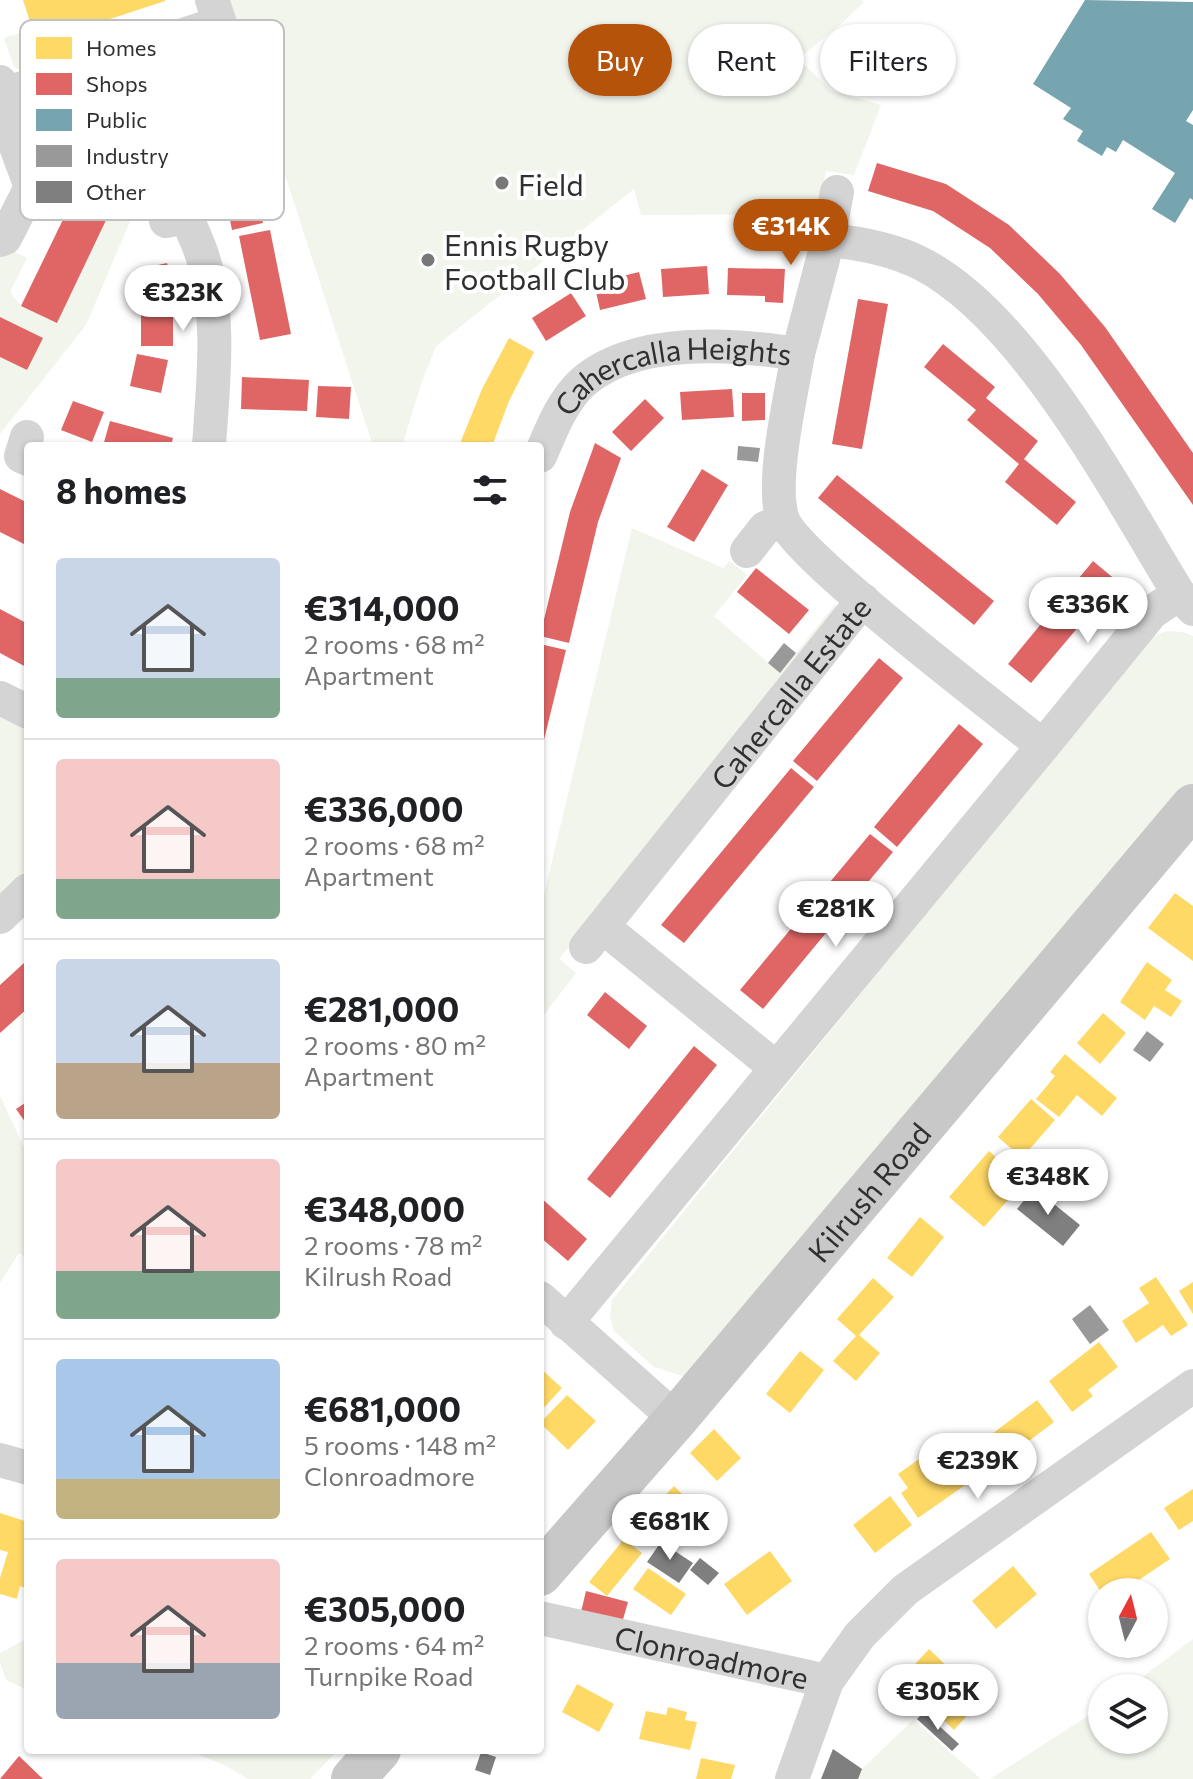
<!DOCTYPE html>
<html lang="en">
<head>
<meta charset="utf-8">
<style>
  body { margin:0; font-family:Commissioner,sans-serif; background:#f6f6f6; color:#202124; height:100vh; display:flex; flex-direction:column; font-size:30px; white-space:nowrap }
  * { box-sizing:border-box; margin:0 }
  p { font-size:26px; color:#757577 }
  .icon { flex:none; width:44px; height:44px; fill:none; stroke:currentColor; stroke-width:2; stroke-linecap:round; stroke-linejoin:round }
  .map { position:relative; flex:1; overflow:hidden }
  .sheet { position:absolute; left:24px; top:442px; width:520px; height:1312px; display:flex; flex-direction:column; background:#fff; border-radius:8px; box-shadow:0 2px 6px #0004 }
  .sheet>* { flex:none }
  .guide { position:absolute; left:568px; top:24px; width:504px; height:72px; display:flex; gap:16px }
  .needle { width:52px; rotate:7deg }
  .buttons { position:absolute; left:1088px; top:1578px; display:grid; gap:16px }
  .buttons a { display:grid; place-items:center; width:80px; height:80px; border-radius:50%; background:#fff; box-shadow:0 2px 6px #0004; font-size:40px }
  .price { position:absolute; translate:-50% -68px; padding:0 18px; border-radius:28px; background:#fff; color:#222; font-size:26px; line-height:52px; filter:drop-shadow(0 2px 4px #0008) }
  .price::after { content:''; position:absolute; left:50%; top:48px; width:24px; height:18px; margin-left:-12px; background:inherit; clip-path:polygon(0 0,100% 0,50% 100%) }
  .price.current { background:#b45309; color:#fff }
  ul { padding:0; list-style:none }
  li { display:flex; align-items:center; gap:24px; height:200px; padding:0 32px }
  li+li { border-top:2px solid #e0e0e0 }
  li span { display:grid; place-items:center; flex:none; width:224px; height:160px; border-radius:8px; color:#555 }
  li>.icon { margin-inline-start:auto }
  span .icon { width:96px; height:96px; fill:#fffc; stroke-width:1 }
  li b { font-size:34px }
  h2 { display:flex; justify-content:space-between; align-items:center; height:96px; padding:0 32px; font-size:34px }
  .tag { padding:0 28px; border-radius:36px; background:#fff; box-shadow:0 2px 6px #0004; font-size:28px; line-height:72px }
  .tag.current { background:#b45309; color:#fff }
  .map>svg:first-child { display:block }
</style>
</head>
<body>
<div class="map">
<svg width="1193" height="1779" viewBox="0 0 1193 1779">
  <rect width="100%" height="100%" fill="#fff"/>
  <path fill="#f1f5ec" d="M 227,0 L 862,0 L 864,2 L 842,23 L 798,59 L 832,91 L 881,105 L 854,175 L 826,171 L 817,214 L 641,215 L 634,189 L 436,346 L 422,381 L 402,446 L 373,446 L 286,178 L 137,205 L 86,325 L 0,434 L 0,357 L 27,370 L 42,339 L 0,317 L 0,253 L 11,250 L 27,258 L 10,292 L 21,306 L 57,322 L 129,175 L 181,159 L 185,169 L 242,154 L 244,161 L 277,151 Z
    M 23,32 L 31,52 L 24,55 L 28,67 L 21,70 L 14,67 L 4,38 Z
    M 632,528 L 723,568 L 730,561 L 747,575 L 714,616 L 780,673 L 836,603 L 835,617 L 559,959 L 576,973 L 540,1020 L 540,911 Z
    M 1167,631 L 1184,632 L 1193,636 L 1193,785 L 686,1377 L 654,1367 L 614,1331 L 610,1317 L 612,1300 L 1143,646 L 1151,637 Z
    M 0,717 L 28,731 L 28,867 L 0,896 Z
    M 0,1096 L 28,1156 L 28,1258 L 19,1253 L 0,1283 Z
    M 28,1638 L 28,1690 L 6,1680 L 0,1662 L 0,1653 Z
    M 1193,1639 L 1193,1779 L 990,1779 L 1102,1707 L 1102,1740 L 1154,1740 L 1154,1688 L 1128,1688 Z
    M 913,1720 L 981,1779 L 821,1779 L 833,1749 L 862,1769 Z
    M 188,1750 L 338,1750 L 310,1779 L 248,1779 L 226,1766 Z"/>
  <path fill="#ffd966" d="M 23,0 L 165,0 L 165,1 L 37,43 Z
    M 509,338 L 534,352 L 509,401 L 492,446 L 459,446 L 482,389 Z
    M 1175,893 L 1193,906 L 1193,961 L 1148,928 Z
    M 1147,962 L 1172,980 L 1165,990 L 1182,1001 L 1171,1017 L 1154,1006 L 1145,1020 L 1120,1002 Z
    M 1103,1013 L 1126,1033 L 1100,1064 L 1077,1043 Z
    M 1065,1054 L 1117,1098 L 1102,1116 L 1077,1095 L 1059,1117 L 1036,1099 L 1055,1076 L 1050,1072 Z
    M 1031,1099 L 1055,1120 L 1022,1158 L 998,1137 Z
    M 989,1151 L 1024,1182 L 984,1227 L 949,1197 Z
    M 920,1217 L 944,1237 L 912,1277 L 887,1258 Z
    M 1156,1277 L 1188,1325 L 1171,1336 L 1163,1325 L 1136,1343 L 1122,1321 L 1149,1303 L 1139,1288 Z
    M 873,1278 L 894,1297 L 859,1335 L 880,1353 L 856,1381 L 833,1361 L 856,1336 L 837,1319 Z
    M 1193,1282 L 1193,1314 L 1179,1291 Z
    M 1099,1342 L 1118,1367 L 1088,1390 L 1093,1396 L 1072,1412 L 1049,1381 Z
    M 800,1351 L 824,1370 L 790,1413 L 766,1394 Z
    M 540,1368 L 562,1388 L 540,1412 Z
    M 567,1395 L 596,1421 L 568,1450 L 540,1423 Z
    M 1037,1400 L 1054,1422 L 1005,1459 L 988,1437 Z
    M 714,1429 L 741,1458 L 717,1481 L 690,1453 Z
    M 964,1450 L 981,1474 L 918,1518 L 901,1493 L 908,1488 L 898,1474 L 919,1459 L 929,1474 Z
    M 674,1486 L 696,1508 L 668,1537 L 646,1516 Z
    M 1193,1489 L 1193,1521 L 1179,1530 L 1164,1508 Z
    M 890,1496 L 912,1525 L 875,1553 L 853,1525 Z
    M 0,1513 L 28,1522 L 28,1589 L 20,1586 L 17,1599 L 0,1594 L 0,1578 L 8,1552 L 0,1550 Z
    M 1151,1532 L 1170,1559 L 1121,1592 L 1101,1592 L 1089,1574 Z
    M 624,1539 L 642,1553 L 607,1596 L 589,1582 Z
    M 770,1551 L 792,1581 L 747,1615 L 724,1584 Z
    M 1013,1566 L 1037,1594 L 996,1629 L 972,1601 Z
    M 648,1568 L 686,1594 L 671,1615 L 633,1589 Z
    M 929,1649 L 955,1674 L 946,1684 L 973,1709 L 954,1730 L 927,1705 L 920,1712 L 894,1687 Z
    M 577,1684 L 614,1704 L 599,1732 L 562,1712 Z
    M 668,1707 L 687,1712 L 685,1720 L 697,1722 L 690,1750 L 639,1739 L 646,1711 L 666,1715 Z
    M 701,1758 L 735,1765 L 731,1779 L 696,1779 Z"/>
  <path fill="#e06666" d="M 877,163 L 946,184 L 1009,225 L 1060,274 L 1105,327 L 1193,453 L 1193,505 L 1081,345 L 1038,294 L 990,248 L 933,211 L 868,191 Z
    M 256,189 L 263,223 L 232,230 L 225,195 Z
    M 74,197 L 109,214 L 57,323 L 21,306 Z
    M 270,230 L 291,334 L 260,340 L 239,236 Z
    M 167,263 L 175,295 L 144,302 L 136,270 Z
    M 707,266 L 709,294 L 663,297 L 661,269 Z
    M 728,268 L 785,269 L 783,303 L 765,302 L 765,296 L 727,295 Z
    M 639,272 L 646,299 L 600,310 L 594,283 Z
    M 571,293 L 586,316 L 546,341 L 532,318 Z
    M 858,299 L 888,304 L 862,449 L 832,444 Z
    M 141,313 L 173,313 L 173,346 L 141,346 Z
    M 0,317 L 43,338 L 27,370 L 0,357 Z
    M 943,344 L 995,387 L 986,398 L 1038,441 L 1024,459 L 1076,502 L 1057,525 L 1005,482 L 1019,464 L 967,420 L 976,410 L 924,367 Z
    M 137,354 L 168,360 L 161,393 L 130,386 Z
    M 242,377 L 309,380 L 307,411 L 241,409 Z
    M 318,386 L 351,387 L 349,419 L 316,417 Z
    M 732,389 L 734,417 L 682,420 L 680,392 Z
    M 742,393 L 765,393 L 765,420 L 742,421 Z
    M 645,399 L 664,418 L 631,451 L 612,432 Z
    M 73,401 L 104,412 L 92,442 L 61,430 Z
    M 110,421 L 173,438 L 171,446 L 103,446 Z
    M 595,443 L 621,458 L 598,522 L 569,643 L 540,636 L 570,512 Z
    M 702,469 L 728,485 L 694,542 L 667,527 Z
    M 837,475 L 994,601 L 974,625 L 818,498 Z
    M 0,489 L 28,503 L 28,546 L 0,532 Z
    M 1093,561 L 1117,581 L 1031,683 L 1008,664 Z
    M 756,568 L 809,610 L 789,634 L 737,592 Z
    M 0,609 L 28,624 L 28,668 L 0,653 Z
    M 540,644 L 566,650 L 541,752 L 540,752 Z
    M 879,658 L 903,678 L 817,781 L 793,761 Z
    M 959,724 L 983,744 L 897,847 L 874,827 Z
    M 791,768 L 814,787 L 684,943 L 661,925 Z
    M 870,834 L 893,852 L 763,1009 L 740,990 Z
    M 24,963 L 28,967 L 28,1008 L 0,1033 L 0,985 Z
    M 605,992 L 647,1026 L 629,1049 L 587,1015 Z
    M 694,1046 L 717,1065 L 610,1198 L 587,1179 Z
    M 28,1101 L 28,1126 L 16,1109 Z
    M 540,1197 L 587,1239 L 568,1261 L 540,1237 Z
    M 586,1591 L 628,1602 L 622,1623 L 581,1612 Z
    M 19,1756 L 43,1779 L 0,1779 Z"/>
  <path fill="#76a5af" d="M 1085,0 L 1193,2 L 1193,110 L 1186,121 L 1193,125 L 1193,200 L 1190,198 L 1175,223 L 1152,209 L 1175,173 L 1123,140 L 1116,152 L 1107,147 L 1102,156 L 1077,141 L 1083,131 L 1063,119 L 1071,108 L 1033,84 Z"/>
  <path fill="#999" d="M 738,446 L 760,448 L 758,462 L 737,460 Z
    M 784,643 L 796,653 L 780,673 L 768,663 Z
    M 1147,1031 L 1164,1044 L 1150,1062 L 1133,1050 Z
    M 1090,1305 L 1109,1330 L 1090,1344 L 1072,1319 Z"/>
  <path fill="#7f7f7f" d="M 1034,1188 L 1080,1225 L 1063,1246 L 1017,1209 Z
    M 661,1542 L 693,1563 L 679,1583 L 647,1562 Z
    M 700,1558 L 719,1573 L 708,1585 L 690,1570 Z
    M 924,1712 L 959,1744 L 952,1751 L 917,1719 Z
    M 833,1749 L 862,1769 L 858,1779 L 821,1779 Z
    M 481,1752 L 496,1757 L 490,1775 L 475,1770 Z"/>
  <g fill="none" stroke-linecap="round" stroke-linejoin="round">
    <g stroke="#d4d4d4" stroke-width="34">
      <path d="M 0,82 L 8,125 L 31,187 L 5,238 L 0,240"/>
      <path d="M 4,94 L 220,23 L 212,0"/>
      <path d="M 166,221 L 187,217 C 191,229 197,240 201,252 C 222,312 213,384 209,446"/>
      <path d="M 828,240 C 860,243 893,249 922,264 C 1026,318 1118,495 1179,594 L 1193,609"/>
      <path d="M 798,354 L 828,240 L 837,192"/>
      <path d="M 27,437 L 21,456 L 28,459"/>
      <path id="s1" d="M 540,456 C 551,431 562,401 583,382 C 636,336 734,344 798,354 C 791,396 771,479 782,517 C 792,554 1000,711 1043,746 L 566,1323"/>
      <path d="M 747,551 L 765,528 L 782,521"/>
      <path d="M 0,698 L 28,712"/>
      <path d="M 1043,746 L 1152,612 L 1179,594"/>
      <path d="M 0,917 L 28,890"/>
      <path d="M 603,927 L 775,1067"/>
      <path id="s2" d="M 586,947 L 863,600"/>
      <path d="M 540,1298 L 676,1419"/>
      <path d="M 0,1460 L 28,1468"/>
      <path id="s3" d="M 540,1618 L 827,1681"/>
      <path d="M 792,1779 L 827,1681 L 860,1635 L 905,1590 L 1193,1386"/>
    </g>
    <g stroke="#c8c8c8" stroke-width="44">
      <path id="s4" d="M 540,1574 L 676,1419 L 1193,806"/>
      <path d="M 353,1779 L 379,1750"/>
    </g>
  </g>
  <g fill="#787878" stroke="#fff" stroke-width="3">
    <circle cx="502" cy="183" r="8"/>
    <circle cx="428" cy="260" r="8"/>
  </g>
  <g text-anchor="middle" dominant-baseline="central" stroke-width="8" stroke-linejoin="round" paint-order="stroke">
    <g font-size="30" fill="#303030" stroke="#fff" text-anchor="start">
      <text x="518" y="183">Field</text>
      <text x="444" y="243">Ennis Rugby<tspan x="444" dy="34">Football Club</tspan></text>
    </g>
    <g font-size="30" fill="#303030" stroke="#fff">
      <text stroke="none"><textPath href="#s1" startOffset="176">Cahercalla Heights</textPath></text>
      <text stroke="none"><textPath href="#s2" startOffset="326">Cahercalla Estate</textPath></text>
      <text stroke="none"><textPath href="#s4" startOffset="504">Kilrush Road</textPath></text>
      <text stroke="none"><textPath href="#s3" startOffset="176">Clonroadmore</textPath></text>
    </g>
  </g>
  <rect x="20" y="20" width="264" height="200" rx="12" fill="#fff" stroke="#c1c1c1" stroke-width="2"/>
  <rect x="36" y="37" width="36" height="22" fill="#ffd966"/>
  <rect x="36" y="73" width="36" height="22" fill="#e06666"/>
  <rect x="36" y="109" width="36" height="22" fill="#76a5af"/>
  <rect x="36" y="145" width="36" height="22" fill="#999"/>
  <rect x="36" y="181" width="36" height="22" fill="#7f7f7f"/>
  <g font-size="22" fill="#303030">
    <text x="86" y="56">Homes</text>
    <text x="86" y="92">Shops</text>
    <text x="86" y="128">Public</text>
    <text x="86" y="164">Industry</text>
    <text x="86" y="200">Other</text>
  </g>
</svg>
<div class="buttons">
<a><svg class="needle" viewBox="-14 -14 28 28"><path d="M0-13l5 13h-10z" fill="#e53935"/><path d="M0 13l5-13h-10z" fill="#757577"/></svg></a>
<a><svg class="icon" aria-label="layers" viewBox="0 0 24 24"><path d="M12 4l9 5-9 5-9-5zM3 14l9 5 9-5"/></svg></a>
</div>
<b class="price current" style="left:791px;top:267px">€314K</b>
<b class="price" style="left:183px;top:333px">€323K</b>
<b class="price" style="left:1088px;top:645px">€336K</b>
<b class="price" style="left:836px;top:949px">€281K</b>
<b class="price" style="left:1048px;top:1217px">€348K</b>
<b class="price" style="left:978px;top:1501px">€239K</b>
<b class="price" style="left:670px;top:1562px">€681K</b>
<b class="price" style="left:938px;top:1732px">€305K</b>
<div class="guide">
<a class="tag current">Buy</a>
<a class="tag">Rent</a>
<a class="tag">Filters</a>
</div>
<section class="sheet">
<h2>8 homes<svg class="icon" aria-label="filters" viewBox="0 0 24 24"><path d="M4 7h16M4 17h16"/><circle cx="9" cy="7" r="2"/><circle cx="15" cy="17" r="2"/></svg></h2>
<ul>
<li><span style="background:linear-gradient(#c9d6e8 75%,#7fa58c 0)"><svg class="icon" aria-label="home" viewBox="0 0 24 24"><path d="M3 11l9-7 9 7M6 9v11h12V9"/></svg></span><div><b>€314,000</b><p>2 rooms · 68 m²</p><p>Apartment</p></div></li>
<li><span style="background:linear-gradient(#f6c9c9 75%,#7fa58c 0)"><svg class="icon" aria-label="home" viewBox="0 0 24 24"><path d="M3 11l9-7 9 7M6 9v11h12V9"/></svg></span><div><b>€336,000</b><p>2 rooms · 68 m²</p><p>Apartment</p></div></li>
<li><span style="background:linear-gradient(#c9d6e8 65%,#b9a48a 0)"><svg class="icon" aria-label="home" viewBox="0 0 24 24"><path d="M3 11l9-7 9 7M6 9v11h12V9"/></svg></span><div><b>€281,000</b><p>2 rooms · 80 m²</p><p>Apartment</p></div></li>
<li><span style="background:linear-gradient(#f6c9c9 70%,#7fa58c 0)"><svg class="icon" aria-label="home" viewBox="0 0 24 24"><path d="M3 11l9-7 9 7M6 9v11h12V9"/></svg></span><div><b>€348,000</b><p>2 rooms · 78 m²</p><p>Kilrush Road</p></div></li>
<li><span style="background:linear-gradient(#a9c7e8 75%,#c2b280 0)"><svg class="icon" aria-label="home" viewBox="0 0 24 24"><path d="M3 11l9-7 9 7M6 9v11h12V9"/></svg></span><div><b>€681,000</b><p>5 rooms · 148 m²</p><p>Clonroadmore</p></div></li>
<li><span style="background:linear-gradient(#f6c9c9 65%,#9aa5b1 0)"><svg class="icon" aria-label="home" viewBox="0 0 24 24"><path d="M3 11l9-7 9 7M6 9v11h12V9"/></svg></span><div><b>€305,000</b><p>2 rooms · 64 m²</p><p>Turnpike Road</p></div></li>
</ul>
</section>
</div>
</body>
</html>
